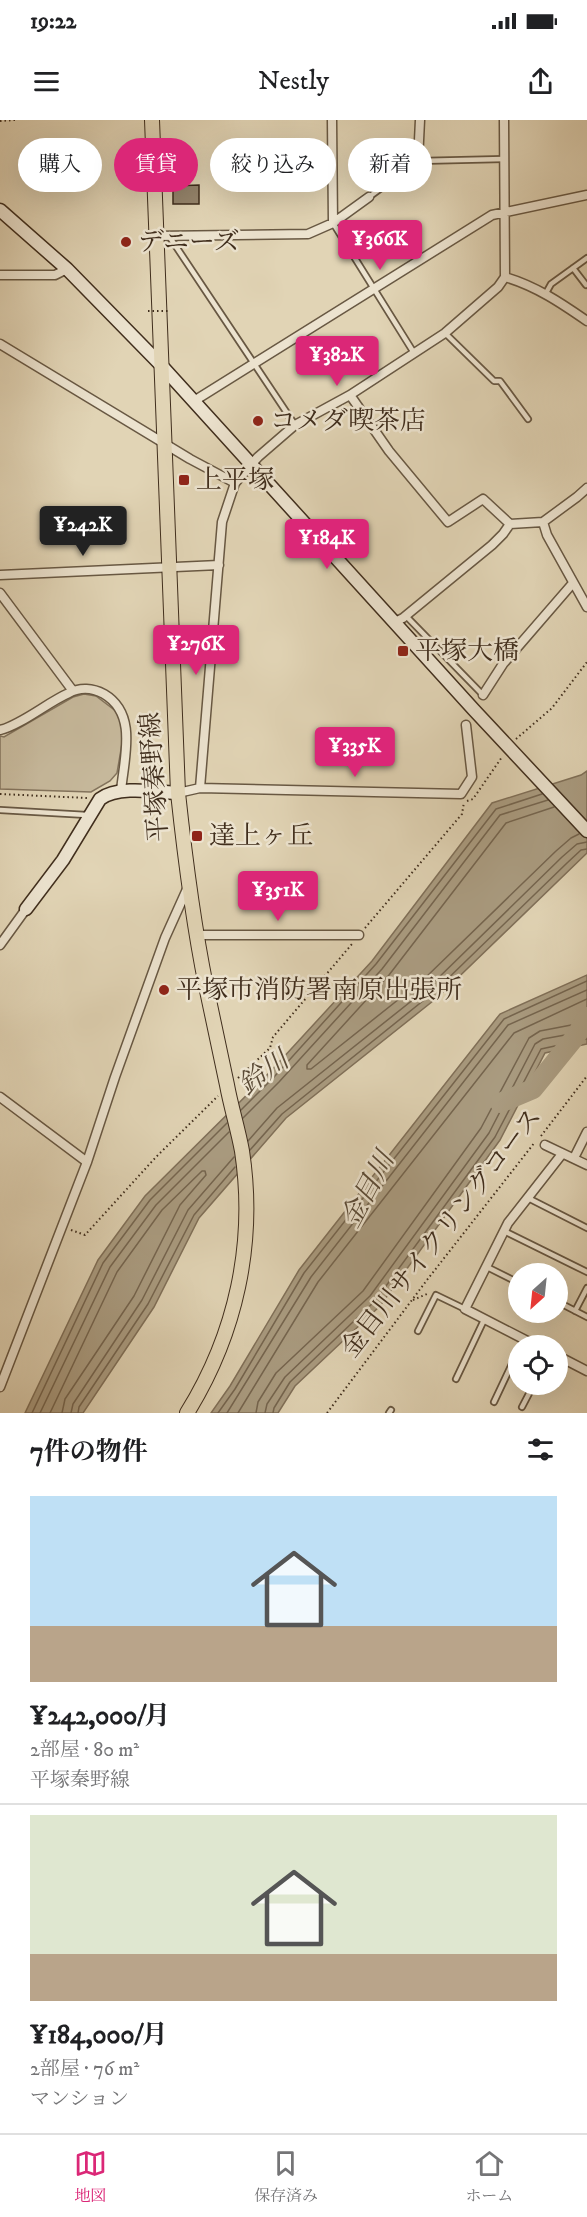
<!DOCTYPE html>
<html lang="ja">
<head>
<meta charset="utf-8">
<style>
  body { margin:0; font-family:"IM FELL DW Pica","Noto Serif JP",serif; background:#f6f6f6; color:#202124; height:100vh; display:flex; flex-direction:column; font-size:22px; white-space:nowrap }
  * { box-sizing:border-box; margin:0 }
  p { font-size:20px; color:#757577 }
  .icon { flex:none; width:33px; height:33px; fill:none; stroke:currentColor; stroke-width:2; stroke-linecap:round; stroke-linejoin:round }
  .map { position:relative; height:1293px; overflow:hidden }
  .panel { display:flex; flex-direction:column; background:#fff; flex:1 }
  .panel>* { flex:none }
  .banner { position:absolute; left:18px; top:18px; width:552px; height:54px; display:flex; gap:12px }
  .needle { width:39px; rotate:207deg }
  .controls { position:absolute; left:508px; top:1143px; display:grid; gap:12px }
  .controls a { display:grid; place-items:center; width:60px; height:60px; border-radius:50%; background:#fff; box-shadow:0 6px 24px #0002; font-size:30px }
  .price { position:absolute; translate:-50% -51px; padding:0 14px; border-radius:6px; background:#db2777; color:#fff; font-size:20px; line-height:39px; filter:drop-shadow(0 2px 3px #0008) }
  .price::after { content:''; position:absolute; left:50%; top:36px; width:18px; height:14px; margin-left:-9px; background:inherit; clip-path:polygon(0 0,100% 0,50% 100%) }
  .price.selected { background:#222; color:#fff }
  ul { padding:0; list-style:none }
  li { display:grid; align-content:center; gap:12px; height:318px; padding:0 30px }
  li+li { border-top:2px solid #e0e0e0 }
  li span { display:grid; place-items:center; height:186px; border-radius:0px; color:#555 }
  li>.icon { margin-inline-start:auto }
  span .icon { width:108px; height:108px; fill:#fffc; stroke-width:1 }
  li b { font-size:26px }
  h2 { display:flex; justify-content:space-between; align-items:center; height:72px; padding:0 30px; font-size:26px }
  .pill { padding:0 21px; border-radius:27px; background:#fff; box-shadow:0 6px 24px #0002; font-size:21px; line-height:54px }
  .pill.selected { background:#db2777; color:#fff }
  .status { display:flex; justify-content:space-between; align-items:center; height:42px; padding:0 30px; background:#fff; direction:ltr }
  .status svg { height:16px; fill:currentColor }
  header { display:flex; justify-content:space-between; align-items:center; height:78px; padding:0 30px; background:#fff; font-size:27px; font-weight:600 }
  .dock { display:flex; justify-content:space-around; align-items:center; height:84px; border-top:2px solid #e0e0e0; background:#fff; font-size:16px; color:#757577 }
  .dock a { display:grid; justify-items:center; gap:3px }
  .dock .selected { color:#db2777 }
  .map>svg:first-child { display:block }
</style>
</head>
<body>
<div class="status"><b>19:22</b><svg viewBox="0 0 49 12"><path d="M0 12V9h3v3zM5 12V6h3v6zM10 12V3h3v9zM15 12V0h3v12zM26 1h20v11H26zM47 4h2v5h-2z"/></svg></div>
<header><svg class="icon" aria-label="menu" viewBox="0 0 24 24"><path d="M4 6h16M4 12h16M4 18h16"/></svg>Nestly<svg class="icon" aria-label="share" viewBox="0 0 24 24"><path d="M12 15V3M7 8l5-5 5 5M5 13v7h14v-7"/></svg></header>
<div class="map">
<svg width="587" height="1293" viewBox="0 0 587 1293">
  <rect width="100%" height="100%" fill="#e1d4b5"/>
  <filter id="stains"><feTurbulence type="fractalNoise" baseFrequency=".00333" numOctaves="4"/><feColorMatrix values="0 0 0 0 .2 0 0 0 0 .09 0 0 0 0 .02 0 0 0 .5 -.17"/></filter>
  <radialGradient id="worn" r=".72"><stop offset=".6" stop-color="#630" stop-opacity="0"/><stop offset="1" stop-color="#630" stop-opacity=".3"/></radialGradient>
  <path fill="#c6b89b" stroke="#83735c" stroke-width="1.5" d="M 84,574 L 96,576 L 117,592 L 124,612 L 117,653 L 110,661 L 91,672 L 0,669 L 0,616 L 4,617 L 73,577 Z"/>
  <path fill="#aa9c81" stroke="#807059" stroke-width="1.5" d="M 587,651 L 587,733 L 438,877 L 286,998 L 199,1098 L 154,1187 L 83,1293 L 25,1293 L 98,1140 L 145,1076 L 269,953 L 372,841 L 492,683 L 581,655 Z
    M 587,855 L 587,924 L 545,933 L 500,1020 L 380,1186 L 295,1266 L 278,1293 L 211,1293 L 230,1266 L 299,1150 L 500,894 Z"/>
  <g fill="none" stroke-linecap="round" stroke-linejoin="round">
    <path stroke="#75654f" stroke-width="1.5" d="M 554,687 L 506,703 L 389,855 L 307,945 L 307,949 L 311,949 L 423,860 L 556,731 L 571,718 L 579,714
      M 241,990 L 274,957 L 376,844 L 496,689 L 542,674
      M 243,998 L 279,962 L 382,849 L 500,695 L 548,680
      M 248,1021 L 277,988 L 429,867 L 562,737 L 577,724 L 587,722
      M 250,1030 L 282,994 L 434,872 L 567,743 L 581,730 L 587,729
      M 32,1293 L 103,1143 L 150,1080 L 227,1003
      M 40,1293 L 110,1147 L 156,1085 L 229,1012
      M 50,1293 L 117,1152 L 162,1090 L 202,1051 L 205,1051 L 206,1055 L 180,1085 L 134,1176 L 65,1279 L 62,1293
      M 71,1293 L 73,1284 L 142,1180 L 188,1090 L 234,1037
      M 78,1293 L 79,1287 L 148,1184 L 194,1095 L 235,1047
      M 218,1293 L 235,1269 L 304,1153 L 504,899 L 587,861
      M 227,1293 L 311,1157 L 508,905 L 587,870
      M 238,1293 L 318,1162 L 514,913 L 587,879
      M 256,1293 L 258,1282 L 276,1253 L 363,1171 L 481,1008 L 529,918 L 540,911 L 587,902
      M 265,1293 L 267,1284 L 285,1257 L 370,1176 L 489,1013 L 535,924 L 543,919 L 587,911
      M 273,1293 L 274,1288 L 290,1262 L 375,1181 L 495,1017 L 541,929 L 587,919"/>
    <path stroke="#aa9c81" stroke-width="20" d="M 500,983 L 533,969 L 576,916 L 587,897"/>
  </g>
  <path fill="#94846c" stroke="#402e1d" stroke-width="1.5" d="M 199,65 L 199,84 L 173,84 L 173,66 Z"/>
  <g fill="none" stroke-linecap="round" stroke-linejoin="round">
    <g stroke="#685843" stroke-width="8">
      <path id="lane" d="M 369,77 L 418,41 L 504,39
        M 333,103 L 414,233
        M 169,116 L 295,305
        M 573,148 L 586,165
        M 546,173 L 551,164 L 587,138
        M 445,213 L 494,261 L 500,261 L 528,299
        M 406,496 L 483,575
        M 0,690 L 87,695
        M 528,1078 L 587,1108
        M 504,1111 L 587,1152
        M 487,1147 L 519,1163
        M 558,1182 L 587,1197
        M 575,1191 L 587,1168
        M 418,1211 L 436,1175 L 465,1189
        M 456,1259 L 484,1200
        M 494,1282 L 519,1229
        M 522,1287 L 534,1264
        M 389,1293 L 391,1290"/>
    </g>
    <g stroke="#685843" stroke-width="11">
      <path id="street" d="M 332,0 L 333,103
        M 418,41 L 420,0
        M 156,116 L 308,114 L 333,103 L 369,77
        M 0,155 L 55,155 L 67,149
        M 505,157 C 536,166 561,183 587,201
        M 0,224 L 190,339 L 235,363
        M 350,275 L 389,331 L 448,402 L 483,379 L 510,404 L 543,402 L 577,377 L 587,368
        M 194,281 L 492,95 L 587,75
        M 543,402 L 547,415 L 587,487
        M 0,455 L 219,445
        M 0,473 L 73,571
        M 395,502 L 403,498 L 492,425 L 503,414 L 510,404
        M 483,575 L 503,544 L 573,463
        M 0,610 C 21,605 48,582 69,573 C 80,567 93,568 104,574 C 138,594 124,638 121,671
        M 200,668 L 461,674 L 472,657 L 466,605
        M 178,673 L 200,668 L 222,402 L 235,363 L 258,337 L 295,305 L 350,275 L 445,213 L 498,167 L 505,157 L 504,0
        M 196,815 L 359,815
        M 0,825 L 26,789
        M 0,977 L 87,1042
        M 545,1025 L 587,1045
        M 574,1038 L 587,1012
        M 537,1226 L 465,1189 L 508,1103 L 562,1034
        M 558,1236 L 587,1251
        M 0,1267 L 87,1042 L 115,957 L 165,818 L 188,767"/>
    </g>
    <g stroke="#402e1d" stroke-width="15">
      <path id="secondary" d="M 0,90 L 67,149 L 160,244 L 474,590 L 587,711
        M 26,789 L 63,740 L 100,679 C 118,665 157,672 178,673"/>
    </g>
    <g stroke="#402e1d" stroke-width="16">
      <path id="primary" d="M 152,0 L 178,673 C 185,738 193,802 206,866 C 213,899 220,932 227,965 C 231,987 238,1009 242,1031 C 256,1123 236,1214 187,1293"/>
    </g>
    <path stroke="#402e1d" stroke-width="2" stroke-dasharray="1.5 3" stroke-linecap="butt" d="M 0,1 L 15,0
      M 516,619 L 552,588 L 587,542
      M 0,674 L 87,678
      M 467,681 L 473,679 L 502,637
      M 365,808 L 462,694 L 464,682
      M 238,958 L 270,928 L 273,917 L 352,824
      M 541,1016 L 587,956
      M 71,1110 L 85,1115 L 156,1037 L 218,976
      M 413,1180 L 427,1174
      M 327,1293 L 427,1160 L 535,1022"/>
    <use href="#lane" stroke="#ece3cf" stroke-width="4.5"/>
    <use href="#street" stroke="#ece3cf" stroke-width="8"/>
    <use href="#secondary" stroke="#ece3cf" stroke-width="12"/>
    <use href="#primary" stroke="#e1d4b5" stroke-width="14"/>
    <path stroke="#402e1d" stroke-width="2" stroke-dasharray="1.5 3" stroke-linecap="butt" d="M 148,191 L 168,191"/>
  </g>
  <g fill="#8f2418" stroke="#ece3cf" stroke-width="2">
    <circle cx="126" cy="122" r="6"/>
    <circle cx="258" cy="301" r="6"/>
    <rect x="178" y="354" width="12" height="12" rx="3"/>
    <rect x="397" y="525" width="12" height="12" rx="3"/>
    <rect x="191" y="710" width="12" height="12" rx="3"/>
    <circle cx="164" cy="870" r="6"/>
  </g>
  <g text-anchor="middle" dominant-baseline="central" stroke-width="5" stroke-linejoin="round" paint-order="stroke">
    <g font-size="26" fill="#402e1d" stroke="#ece3cf" text-anchor="start">
      <text x="138" y="122">デニーズ</text>
      <text x="270" y="301">コメダ喫茶店</text>
      <text x="196" y="360">上平塚</text>
      <text x="415" y="531">平塚大橋</text>
      <text x="209" y="716">達上ヶ丘</text>
      <text x="176" y="870">平塚市消防署南原出張所</text>
    </g>
    <g font-size="26" fill="#402e1d" stroke="#ece3cf">
      <text transform="translate(155 657) rotate(-94)">平塚秦野線</text>
      <text transform="translate(442 1113) rotate(-52)">金目川サイクリングコース</text>
    </g>
    <g font-size="27" font-style="italic" fill="#5a4a36" stroke="#ece3cf">
      <text transform="translate(264 953) rotate(-36)">鈴川</text>
      <text transform="translate(368 1070) rotate(-62)">金目川</text>
    </g>
  </g>
  <rect width="100%" height="100%" filter="url(#stains)"/>
  <rect width="100%" height="100%" fill="url(#worn)"/>
</svg>
<div class="controls">
<a><svg class="needle" viewBox="-14 -14 28 28"><path d="M0-13l5 13h-10z" fill="#e53935"/><path d="M0 13l5-13h-10z" fill="#757577"/></svg></a>
<a><svg class="icon" aria-label="locate" viewBox="0 0 24 24"><circle cx="12" cy="12" r="6"/><path d="M12 2v4M12 18v4M2 12h4M18 12h4"/></svg></a>
</div>
<b class="price" style="left:380px;top:151px">¥366K</b>
<b class="price" style="left:337px;top:267px">¥382K</b>
<b class="price selected" style="left:83px;top:437px">¥242K</b>
<b class="price" style="left:327px;top:450px">¥184K</b>
<b class="price" style="left:196px;top:556px">¥276K</b>
<b class="price" style="left:355px;top:658px">¥335K</b>
<b class="price" style="left:278px;top:802px">¥351K</b>
<div class="banner">
<a class="pill">購入</a>
<a class="pill selected">賃貸</a>
<a class="pill">絞り込み</a>
<a class="pill">新着</a>
</div>
</div>
<section class="panel">
<h2>7件の物件<svg class="icon" aria-label="filters" viewBox="0 0 24 24"><path d="M4 7h16M4 17h16"/><circle cx="9" cy="7" r="2"/><circle cx="15" cy="17" r="2"/></svg></h2>
<ul>
<li><span style="background:linear-gradient(#bfe0f5 70%,#b9a48a 0)"><svg class="icon" aria-label="home" viewBox="0 0 24 24"><path d="M3 11l9-7 9 7M6 9v11h12V9"/></svg></span><div><b>¥242,000/月</b><p>2部屋 · 80 m²</p><p>平塚秦野線</p></div></li>
<li><span style="background:linear-gradient(#dfe7d0 75%,#b9a48a 0)"><svg class="icon" aria-label="home" viewBox="0 0 24 24"><path d="M3 11l9-7 9 7M6 9v11h12V9"/></svg></span><div><b>¥184,000/月</b><p>2部屋 · 76 m²</p><p>マンション</p></div></li>
</ul>
</section>
<nav class="dock">
<a class="selected"><svg class="icon" aria-label="map" viewBox="0 0 24 24"><path d="M3 6l6-2 6 2 6-2v14l-6 2-6-2-6 2zM9 4v14M15 6v14"/></svg>地図</a>
<a><svg class="icon" aria-label="saved" viewBox="0 0 24 24"><path d="M7 4h10v16l-5-4-5 4z"/></svg>保存済み</a>
<a><svg class="icon" aria-label="home" viewBox="0 0 24 24"><path d="M3 11l9-7 9 7M6 9v11h12V9"/></svg>ホーム</a>
</nav>
</body>
</html>
